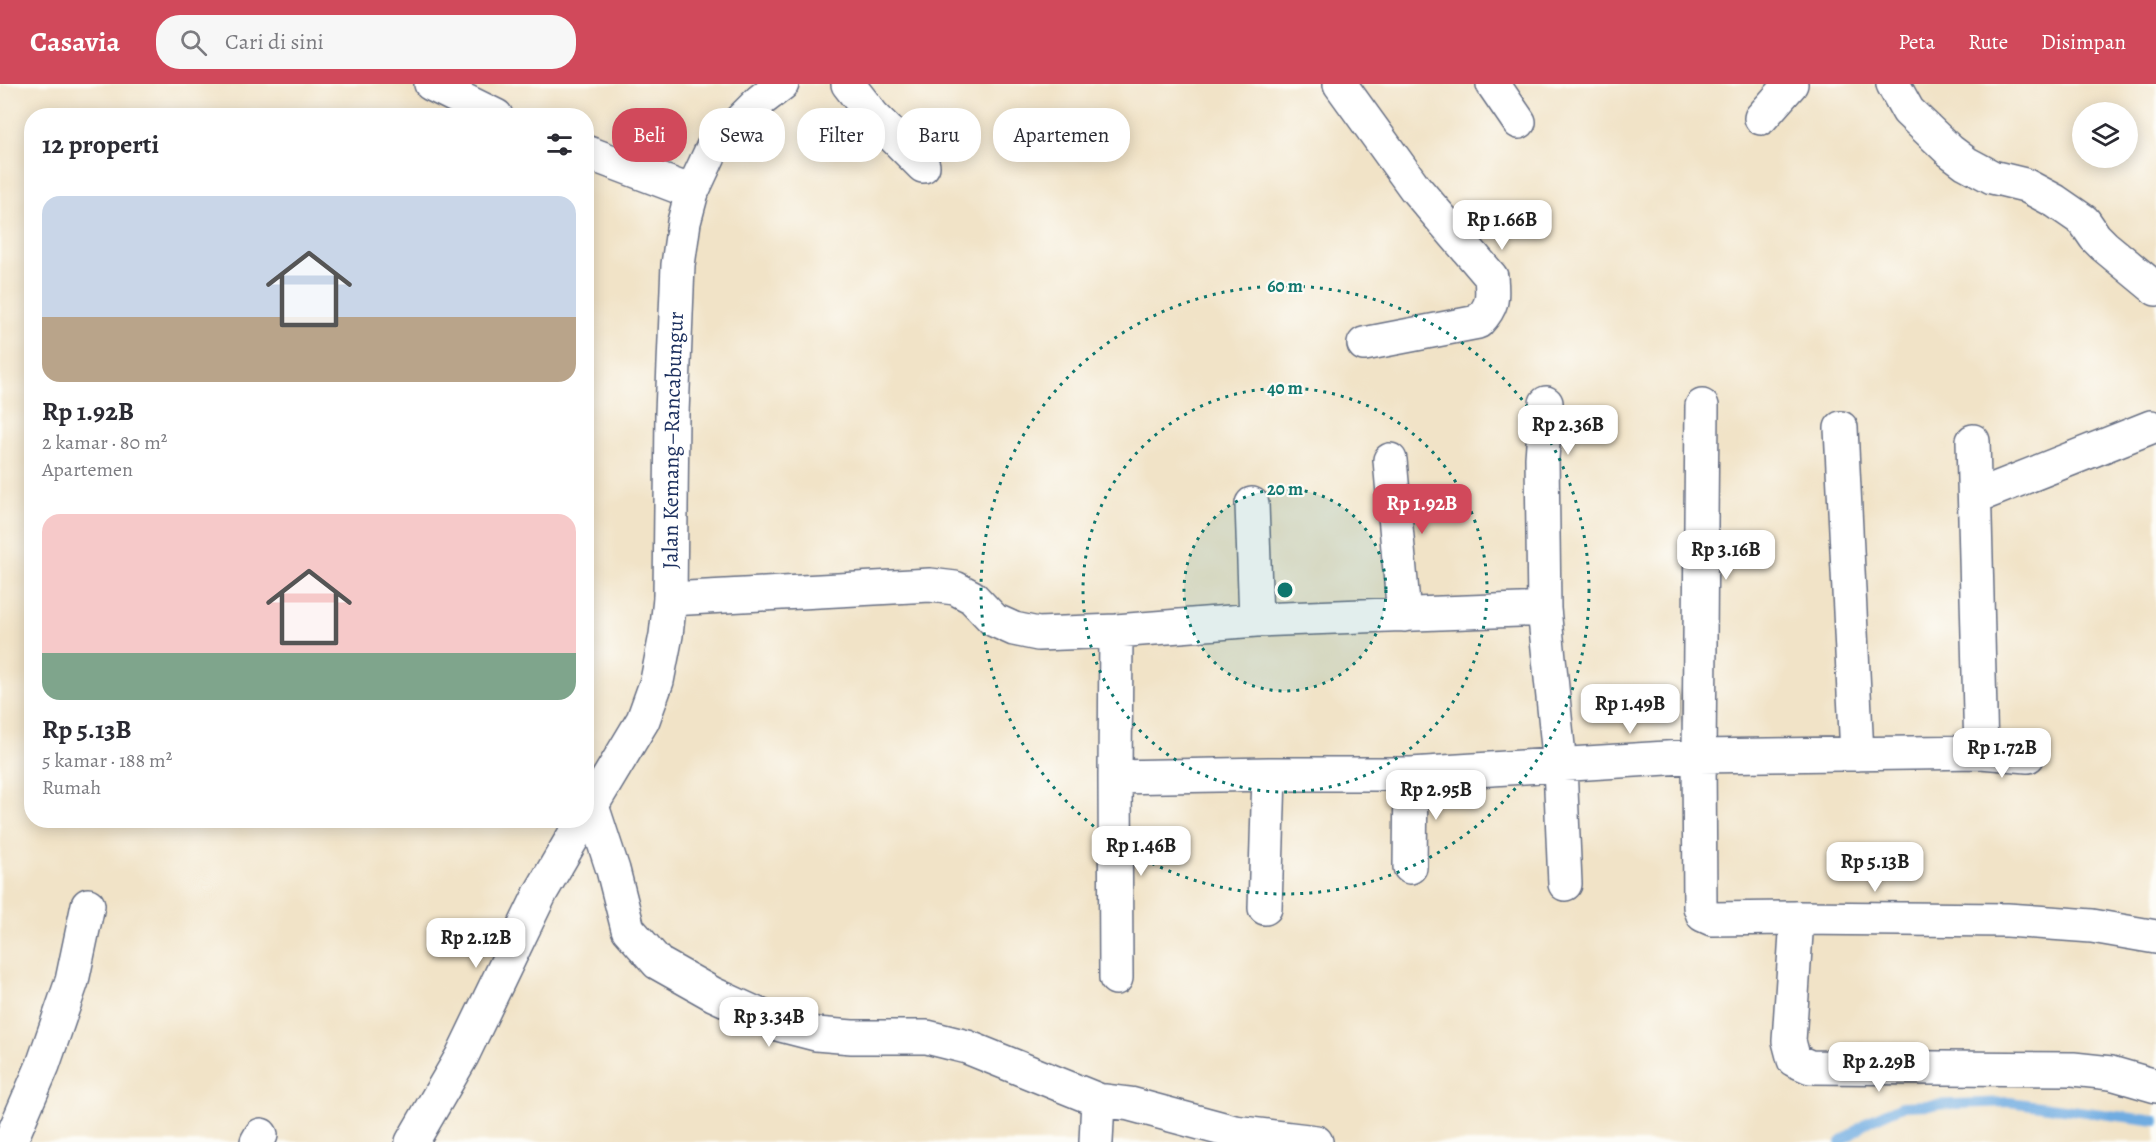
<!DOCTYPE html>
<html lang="id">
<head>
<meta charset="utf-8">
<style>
  body { margin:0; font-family:Alegreya,serif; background:#f7f7f7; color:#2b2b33; height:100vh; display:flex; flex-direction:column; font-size:22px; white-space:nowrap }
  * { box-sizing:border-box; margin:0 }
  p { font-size:20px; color:#7c7c81 }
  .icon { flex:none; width:33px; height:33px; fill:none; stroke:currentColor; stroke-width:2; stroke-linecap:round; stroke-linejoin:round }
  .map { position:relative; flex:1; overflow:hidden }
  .drawer { position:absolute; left:24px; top:24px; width:570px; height:720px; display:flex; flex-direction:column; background:#fff; border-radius:24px; box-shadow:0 3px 15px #0003 }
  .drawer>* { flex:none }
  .guide { position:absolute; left:612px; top:24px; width:570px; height:54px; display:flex; gap:12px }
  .controls { position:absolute; left:2072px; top:18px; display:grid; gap:12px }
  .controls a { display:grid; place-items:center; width:66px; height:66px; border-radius:50%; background:#fff; box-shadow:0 3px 15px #0003; font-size:30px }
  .price { position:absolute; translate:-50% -51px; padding:0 14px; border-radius:12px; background:#fff; color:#222; font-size:20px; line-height:39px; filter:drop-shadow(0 2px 3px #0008) }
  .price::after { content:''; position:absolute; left:50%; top:36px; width:18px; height:14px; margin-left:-9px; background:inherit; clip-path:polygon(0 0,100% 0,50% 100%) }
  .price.current { background:#d1495b; color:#fff }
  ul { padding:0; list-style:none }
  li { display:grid; align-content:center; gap:12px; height:318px; padding:0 18px }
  li span { display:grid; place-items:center; height:186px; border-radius:18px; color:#555 }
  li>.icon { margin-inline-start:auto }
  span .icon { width:108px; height:108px; fill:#fffc; stroke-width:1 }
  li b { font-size:26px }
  h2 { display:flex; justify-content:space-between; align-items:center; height:72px; padding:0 18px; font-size:26px }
  .pill { padding:0 21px; border-radius:24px; background:#fff; box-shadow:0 3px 15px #0003; font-size:21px; line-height:54px }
  .pill.current { background:#d1495b; color:#fff }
  header { display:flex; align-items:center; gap:36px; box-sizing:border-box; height:84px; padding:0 30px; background:#d1495b; color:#fff }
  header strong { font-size:28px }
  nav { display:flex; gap:33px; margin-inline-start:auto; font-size:21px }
  .search { width:420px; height:54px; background:#f7f7f7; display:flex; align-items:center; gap:15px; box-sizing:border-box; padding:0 21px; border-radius:24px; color:#7c7c81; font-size:22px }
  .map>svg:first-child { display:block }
</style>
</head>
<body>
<header>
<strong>Casavia</strong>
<div class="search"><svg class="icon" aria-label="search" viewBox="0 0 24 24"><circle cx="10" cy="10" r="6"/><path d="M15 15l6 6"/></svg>Cari di sini</div>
<nav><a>Peta</a><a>Rute</a><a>Disimpan</a></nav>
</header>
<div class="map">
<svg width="2156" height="1058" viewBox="0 0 2156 1058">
  <rect width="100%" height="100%" fill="#fdfcf7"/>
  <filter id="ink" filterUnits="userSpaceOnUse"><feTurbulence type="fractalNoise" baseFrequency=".0167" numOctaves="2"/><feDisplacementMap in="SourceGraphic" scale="12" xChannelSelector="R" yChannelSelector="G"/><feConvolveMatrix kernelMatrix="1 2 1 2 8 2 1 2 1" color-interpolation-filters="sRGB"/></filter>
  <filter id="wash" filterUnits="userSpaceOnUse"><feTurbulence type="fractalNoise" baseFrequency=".008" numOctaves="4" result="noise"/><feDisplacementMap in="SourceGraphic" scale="24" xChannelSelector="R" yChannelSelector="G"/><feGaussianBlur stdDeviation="1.35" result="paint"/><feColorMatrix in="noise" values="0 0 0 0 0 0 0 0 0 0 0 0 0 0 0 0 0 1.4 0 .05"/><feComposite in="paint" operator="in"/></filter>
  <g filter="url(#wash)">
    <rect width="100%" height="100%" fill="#f1e3c7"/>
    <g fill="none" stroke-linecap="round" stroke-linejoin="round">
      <path stroke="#6face1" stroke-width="10" d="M 1841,1058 L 1869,1037 L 1902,1022 L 2009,1018 L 2156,1037"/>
    </g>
  </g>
  <g filter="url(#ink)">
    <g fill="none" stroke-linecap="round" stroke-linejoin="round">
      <g stroke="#666e83" stroke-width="36">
        <path id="minor" d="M 431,0 L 496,32
          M 848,0 L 873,32 L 923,82
          M 1340,0 L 1415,104 L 1491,193 C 1493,215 1493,222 1478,238 L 1364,260
          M 1493,0 L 1519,38
          M 1893,0 L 1908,27 L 1950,67 L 1966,79 L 1992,93 L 2025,101 L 2055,117 L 2084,137 L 2095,153 L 2104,162 L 2156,205
          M 1761,34 L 1791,0
          M 586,68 L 692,108
          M 1702,322 L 1699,672 L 1700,823 L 1703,831 L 1712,835 L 1797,834 L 2007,836 L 2092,842 L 2156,853
          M 1841,344 L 1857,670
          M 1390,376 L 1404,531
          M 1975,413 L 2151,343
          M 1252,420 L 1256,536
          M 670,515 L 930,501 L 955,504 L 972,513 L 994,536 L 1014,545 L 1038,550 L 1116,547 L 1256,536 L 1544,525 L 1560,682 L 1565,800
          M 1544,525 L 1542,374 L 1546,319
          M 1116,547 L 1115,693 L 1269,690 L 1411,690 L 1699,672 L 1981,668 L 1973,357
          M 1981,668 L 2028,672
          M 1115,693 L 1116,894
          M 592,722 L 613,786 L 628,845 L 658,879 L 713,910 L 781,941 L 816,950 L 852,953 L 927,953 L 967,963 L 1098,1016 L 1130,1020 L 1234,1048 L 1316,1058
          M 1410,783 L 1411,690
          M 1265,824 L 1269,690
          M 1797,834 L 1789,957 L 1794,976 L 1810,983 L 2073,985 L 2111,989 L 2156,1002
          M 10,1058 L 43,981 L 72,897 L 88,821
          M 257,1058 L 261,1051
          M 1096,1058 L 1098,1016"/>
      </g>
      <g stroke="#666e83" stroke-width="36">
        <g id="tertiary">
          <path id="s1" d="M 586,731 L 643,636 L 657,597 L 666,551 L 670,515 L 672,329 L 678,181 L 684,138 L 692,108 L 712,65 L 761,16 L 782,0"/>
          <path d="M 412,1058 L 462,972 L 541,808 L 583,736"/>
        </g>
      </g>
      <use href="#minor" stroke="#fff" stroke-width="33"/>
      <use href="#tertiary" stroke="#fff" stroke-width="33"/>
    </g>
  </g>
  <circle cx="1285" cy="506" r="101" fill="#0f766e" fill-opacity=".12"/>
  <g fill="none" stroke="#0f766e" stroke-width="3" stroke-dasharray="3 6">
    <circle cx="1285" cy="506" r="101"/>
    <circle cx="1285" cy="506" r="202"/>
    <circle cx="1285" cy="506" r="304"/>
  </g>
  <g text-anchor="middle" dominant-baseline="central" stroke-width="4.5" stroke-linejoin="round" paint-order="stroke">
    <g font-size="22" fill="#1b2f5e" stroke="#fdfcf7">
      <text stroke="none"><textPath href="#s1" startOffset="394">Jalan Kemang–Rancabungur</textPath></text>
    </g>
  </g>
  <circle cx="1285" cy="506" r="9" fill="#0f766e" stroke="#fdfcf7" stroke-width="3"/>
  <g font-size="18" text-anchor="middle" font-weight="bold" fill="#0f766e" stroke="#fdfcf7" stroke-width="4.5" stroke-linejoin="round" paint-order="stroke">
    <text x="1285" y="208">60 m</text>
    <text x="1285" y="310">40 m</text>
    <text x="1285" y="411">20 m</text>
  </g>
</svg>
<div class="controls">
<a><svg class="icon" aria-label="layers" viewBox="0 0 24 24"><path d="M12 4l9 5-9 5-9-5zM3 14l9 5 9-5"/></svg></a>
</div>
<b class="price" style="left:1502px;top:167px">Rp 1.66B</b>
<b class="price" style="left:1568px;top:372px">Rp 2.36B</b>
<b class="price current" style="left:1422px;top:451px">Rp 1.92B</b>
<b class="price" style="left:1726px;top:497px">Rp 3.16B</b>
<b class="price" style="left:1630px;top:651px">Rp 1.49B</b>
<b class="price" style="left:2002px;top:695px">Rp 1.72B</b>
<b class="price" style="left:1436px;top:737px">Rp 2.95B</b>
<b class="price" style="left:1141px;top:793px">Rp 1.46B</b>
<b class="price" style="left:1875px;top:809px">Rp 5.13B</b>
<b class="price" style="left:476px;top:885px">Rp 2.12B</b>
<b class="price" style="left:769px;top:964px">Rp 3.34B</b>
<b class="price" style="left:1879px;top:1009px">Rp 2.29B</b>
<div class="guide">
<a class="pill current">Beli</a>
<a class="pill">Sewa</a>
<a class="pill">Filter</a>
<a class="pill">Baru</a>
<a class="pill">Apartemen</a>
</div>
<section class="drawer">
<h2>12 properti<svg class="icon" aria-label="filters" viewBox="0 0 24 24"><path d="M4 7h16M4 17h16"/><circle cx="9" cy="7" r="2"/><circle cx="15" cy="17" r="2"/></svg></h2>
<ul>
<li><span style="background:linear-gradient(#c9d6e8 65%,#b9a48a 0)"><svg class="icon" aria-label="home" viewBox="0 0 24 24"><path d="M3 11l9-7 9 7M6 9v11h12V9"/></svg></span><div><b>Rp 1.92B</b><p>2 kamar · 80 m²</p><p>Apartemen</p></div></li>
<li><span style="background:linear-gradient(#f6c9c9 75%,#7fa58c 0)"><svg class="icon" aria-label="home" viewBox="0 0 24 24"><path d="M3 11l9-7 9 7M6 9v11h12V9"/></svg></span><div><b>Rp 5.13B</b><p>5 kamar · 188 m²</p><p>Rumah</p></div></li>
</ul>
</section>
</div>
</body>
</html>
